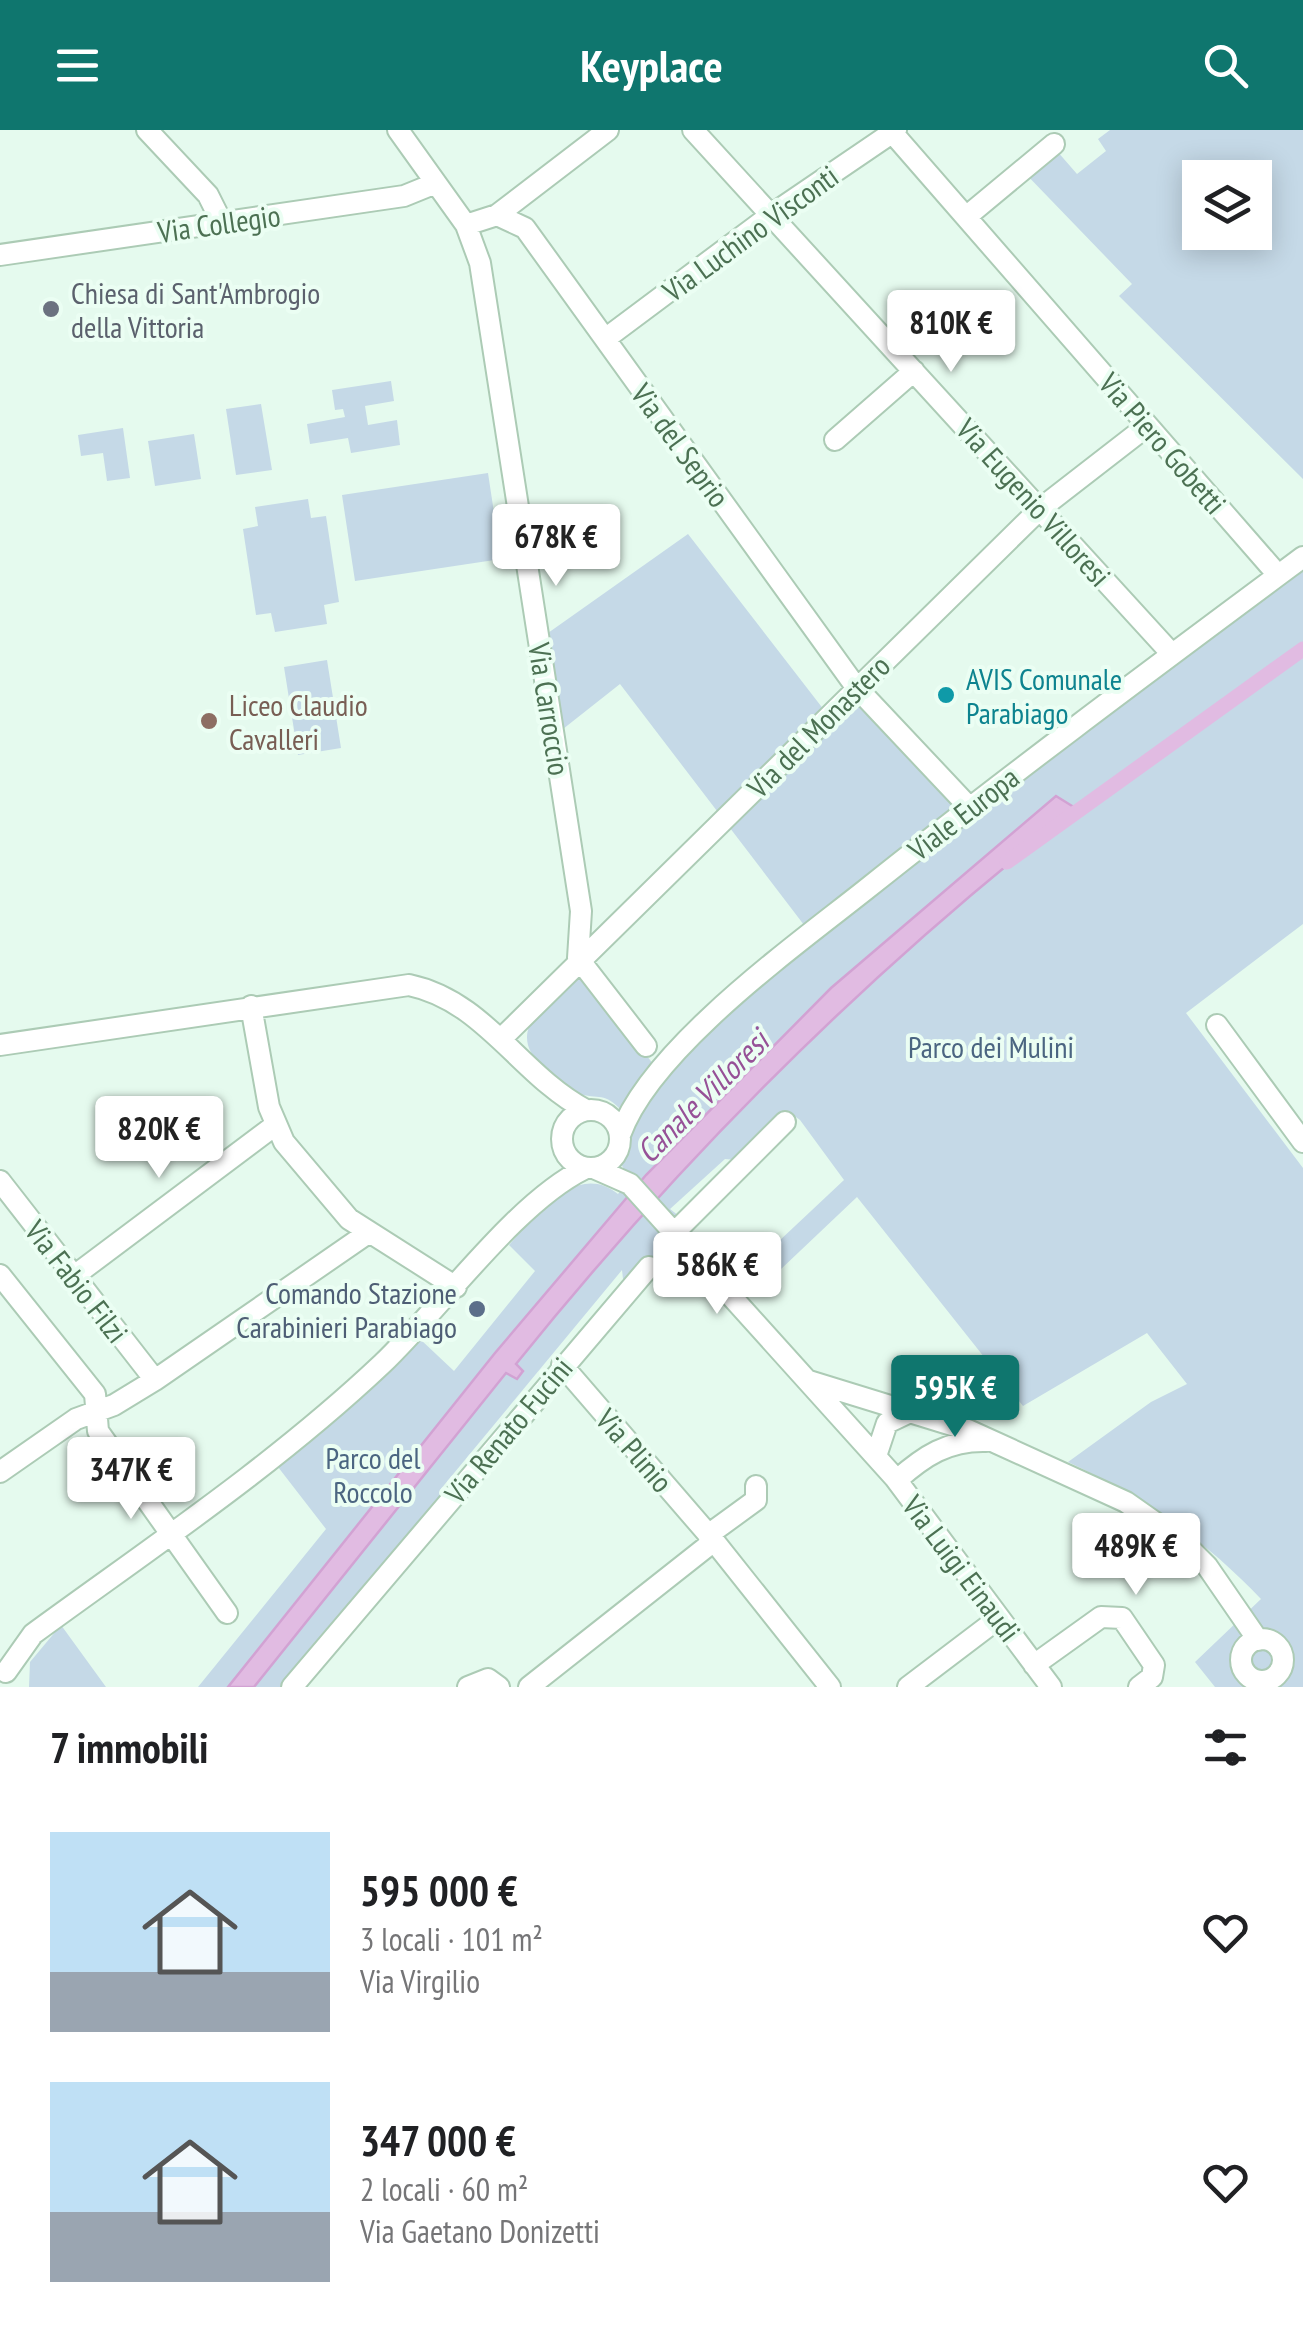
<!DOCTYPE html>
<html lang="it">
<head>
<meta charset="utf-8">
<style>
  body { margin:0; font-family:"PT Sans Narrow",sans-serif; background:#f6f6f6; color:#202124; height:100vh; display:flex; flex-direction:column; font-size:38px; white-space:nowrap }
  * { box-sizing:border-box; margin:0 }
  p { font-size:32px; color:#757577 }
  .icon { flex:none; width:55px; height:55px; fill:none; stroke:currentColor; stroke-width:2; stroke-linecap:round; stroke-linejoin:round }
  .map { position:relative; height:1557px; overflow:hidden }
  .side { display:flex; flex-direction:column; background:#fff; flex:1 }
  .side>* { flex:none }
  .fabs { position:absolute; left:1182px; top:30px; display:grid; gap:20px }
  .fabs a { display:grid; place-items:center; width:90px; height:90px; border-radius:0px; background:#fff; box-shadow:0 5px 25px #0003; font-size:50px }
  .price { position:absolute; translate:-50% -85px; padding:0 22px; border-radius:10px; background:#fff; color:#222; font-size:32px; line-height:65px; filter:drop-shadow(0 2px 5px #0008) }
  .price::after { content:''; position:absolute; left:50%; top:60px; width:30px; height:22px; margin-left:-15px; background:inherit; clip-path:polygon(0 0,100% 0,50% 100%) }
  .price.on { background:#0f766e; color:#fff }
  ul { padding:0; list-style:none }
  li { display:flex; align-items:center; gap:30px; height:250px; padding:0 50px }
  li span { display:grid; place-items:center; flex:none; width:280px; height:200px; border-radius:0px; color:#555 }
  li>.icon { margin-inline-start:auto }
  span .icon { width:120px; height:120px; fill:#fffc; stroke-width:1 }
  li b { font-size:42px }
  h2 { display:flex; justify-content:space-between; align-items:center; height:120px; padding:0 50px; font-size:42px }
  header { display:flex; justify-content:space-between; align-items:center; height:130px; padding:0 50px; background:#0f766e; color:#fff; font-size:45px; font-weight:600 }
  .map>svg:first-child { display:block }
</style>
</head>
<body>
<header><svg class="icon" aria-label="menu" viewBox="0 0 24 24"><path d="M4 6h16M4 12h16M4 18h16"/></svg>Keyplace<svg class="icon" aria-label="search" viewBox="0 0 24 24"><circle cx="10" cy="10" r="6"/><path d="M15 15l6 6"/></svg></header>
<div class="map">
<svg width="1303" height="1557" viewBox="0 0 1303 1557">
  <rect width="100%" height="100%" fill="#e5faee"/>
  <path fill="#c5d9e7" fill-rule="evenodd" d="M 1110,0 L 1303,0 L 1303,349 L 1119,166 L 1132,154 L 1021,39 L 1050,13 L 1077,44 L 1106,21 L 1098,9 ZM 1200,48 L 1255,48 L 1255,102 L 1200,102 Z
    M 391,251 L 394,271 L 365,276 L 368,295 L 397,290 L 400,315 L 351,323 L 348,308 L 310,314 L 307,294 L 345,287 L 343,279 L 335,280 L 332,260 Z
    M 261,274 L 272,340 L 236,345 L 226,279 Z
    M 123,298 L 130,348 L 107,351 L 103,323 L 81,326 L 78,305 Z
    M 194,304 L 201,349 L 155,356 L 148,311 Z
    M 488,343 L 501,429 L 355,451 L 342,365 Z
    M 308,369 L 311,388 L 326,386 L 339,472 L 324,475 L 327,494 L 275,502 L 271,483 L 256,485 L 243,399 L 258,396 L 255,377 Z
    M 688,404 L 831,589 L 855,568 L 964,684 L 1303,435 L 1303,794 L 1186,883 L 1303,1038 L 1303,1557 L 1215,1557 L 1195,1532 L 1261,1469 C 1205,1410 1142,1366 1068,1332 L 1151,1272 L 1187,1254 L 1147,1203 L 1023,1276 L 857,1067 L 761,1158 L 746,1142 L 844,1050 L 800,990 L 789,982 L 736,1030 L 725,1029 L 670,1079 L 679,1086 L 656,1105 L 675,1128 L 661,1128 L 637,1158 L 623,1149 L 622,1140 L 440,1360 L 445,1364 L 287,1557 L 198,1557 L 326,1399 L 278,1337 L 420,1209 L 454,1241 L 535,1141 L 509,1115 C 535,1087 576,1030 618,1064 L 629,1050 L 615,1021 L 623,982 C 603,960 601,971 576,963 C 564,959 555,947 545,939 C 503,902 544,876 572,847 L 580,846 L 598,862 L 660,943 L 804,795 L 620,554 L 563,599 L 548,503 Z
    M 327,530 L 341,618 L 298,625 L 284,537 Z
    M 61,1495 L 106,1557 L 29,1557 L 30,1532 Z"/>
  <path fill="#e1bbe2" stroke="#d2a2d3" stroke-width="2.5" d="M 1056,666 L 1077,679 C 869,841 681,1029 516,1234 L 523,1241 L 517,1249 L 506,1243 L 254,1557 L 228,1557 L 495,1223 L 646,1045 L 831,858 Z"/>
  <g fill="none" stroke-linecap="round" stroke-linejoin="round">
    <path stroke="#e1bbe2" stroke-width="15" d="M 1007,732 L 1303,519"/>
    <g stroke="#accbb5" stroke-width="24">
      <path id="minor" d="M 147,0 L 208,65 L 222,93
        M 398,0 L 466,95 L 480,133 L 581,781 L 578,828 L 646,916
        M 693,0 L 1171,523
        M 890,0 L 1278,445
        M 497,85 L 525,98 L 856,557 L 969,677
        M 966,87 L 1054,14
        M 466,95 L 497,85 L 608,0
        M 0,125 L 404,66 L 436,53
        M 605,209 L 771,85 L 896,0
        M 835,310 L 914,241
        M 251,876 L 269,977 L 284,1012 L 349,1089 L 456,1157
        M 1217,895 L 1303,1012
        M 501,909 L 1040,379 L 1147,296
        M 0,915 L 409,855 C 485,871 520,945 586,980
        M562 1009a29 29 0 1 1 58 0a29 29 0 1 1-58 0Z
        M 620,1005 C 650,920 792,818 864,761 C 1008,646 1155,537 1303,427
        M 596,1039 L 630,1054 L 895,1348 L 1051,1557
        M 0,1051 L 155,1250
        M 675,1102 L 785,992
        M 0,1145 L 95,1264 L 98,1301 L 227,1483
        M 74,1146 L 274,996
        M 562,1235 L 714,1411 L 830,1557
        M 809,1251 L 968,1300 L 1126,1372 L 1183,1412 L 1207,1436 L 1258,1510
        M 876,1326 L 887,1293 L 910,1282
        M 0,1342 L 76,1289 L 114,1275 L 155,1250 L 368,1103
        M 897,1350 C 924,1326 948,1310 986,1311
        M 708,1405 L 756,1370 L 756,1356
        M1241 1530a21 21 0 1 1 42 0a21 21 0 1 1-42 0Z
        M 1034,1535 L 1101,1487 L 1122,1488 L 1154,1535 L 1152,1547 L 1139,1557
        M 6,1542 L 33,1504 C 152,1417 275,1335 382,1234 C 441,1178 515,1073 584,1039
        M 292,1557 L 649,1137
        M 468,1557 L 488,1549 L 499,1557
        M 529,1557 L 714,1411
        M 908,1557 L 999,1488"/>
    </g>
    <use href="#minor" stroke="#fff" stroke-width="20"/>
  </g>
  <circle fill="#6b7280" stroke="#ebfef3" stroke-width="4" cx="51" cy="179" r="10"/>
  <circle fill="#0f9aa8" stroke="#ebfef3" stroke-width="4" cx="946" cy="565" r="10"/>
  <circle fill="#8d6e63" stroke="#ebfef3" stroke-width="4" cx="209" cy="591" r="10"/>
  <circle fill="#5c6f8a" stroke="#ebfef3" stroke-width="4" cx="477" cy="1179" r="10"/>
  <g text-anchor="middle" dominant-baseline="central" stroke-width="8" stroke-linejoin="round" paint-order="stroke">
    <g font-size="30" fill="#4c7153" stroke="#ebfef3">
      <text transform="translate(219 93) rotate(-8)">Via Collegio</text>
      <text transform="translate(750 103) rotate(-36)">Via Luchino Visconti</text>
      <text transform="translate(1163 313) rotate(49)">Via Piero Gobetti</text>
      <text transform="translate(681 315) rotate(54)">Via del Seprio</text>
      <text transform="translate(1034 372) rotate(48)">Via Eugenio Villoresi</text>
      <text transform="translate(550 579) rotate(81)">Via Carroccio</text>
      <text transform="translate(818 596) rotate(-45)">Via del Monastero</text>
      <text transform="translate(963 683) rotate(-38)">Viale Europa</text>
      <text transform="translate(77 1151) rotate(52)">Via Fabio Filzi</text>
      <text transform="translate(508 1300) rotate(-50)">Via Renato Fucini</text>
      <text transform="translate(635 1320) rotate(49)">Via Plinio</text>
      <text transform="translate(962 1438) rotate(53)">Via Luigi Einaudi</text>
    </g>
    <g font-size="30" fill="#5b616d" stroke="#ebfef3" text-anchor="start">
      <text x="71" y="162">Chiesa di Sant'Ambrogio<tspan x="71" dy="34">della Vittoria</tspan></text>
    </g>
    <g font-size="30" fill="#0d838f" stroke="#ebfef3" text-anchor="start">
      <text x="966" y="548">AVIS Comunale<tspan x="966" dy="34">Parabiago</tspan></text>
    </g>
    <g font-size="30" fill="#785e54" stroke="#ebfef3" text-anchor="start">
      <text x="229" y="574">Liceo Claudio<tspan x="229" dy="34">Cavalleri</tspan></text>
    </g>
    <g font-size="30" fill="#4b6581" stroke="#ebfef3">
      <text x="991" y="916">Parco dei Mulini</text>
      <text x="373" y="1327">Parco del<tspan x="373" dy="34">Roccolo</tspan></text>
    </g>
    <g font-size="30" fill="#4e5e75" stroke="#ebfef3" text-anchor="end">
      <text x="457" y="1162">Comando Stazione<tspan x="457" dy="34">Carabinieri Parabiago</tspan></text>
    </g>
    <g font-size="32" font-style="italic" fill="#965197" stroke="#ebfef3">
      <text transform="translate(702 966) rotate(-45)">Canale Villoresi</text>
    </g>
  </g>
</svg>
<div class="fabs">
<a><svg class="icon" aria-label="layers" viewBox="0 0 24 24"><path d="M12 4l9 5-9 5-9-5zM3 14l9 5 9-5"/></svg></a>
</div>
<b class="price" style="left:951px;top:245px">810K €</b>
<b class="price" style="left:556px;top:459px">678K €</b>
<b class="price" style="left:159px;top:1051px">820K €</b>
<b class="price" style="left:717px;top:1187px">586K €</b>
<b class="price on" style="left:955px;top:1310px">595K €</b>
<b class="price" style="left:131px;top:1392px">347K €</b>
<b class="price" style="left:1136px;top:1468px">489K €</b>
</div>
<section class="side">
<h2>7 immobili<svg class="icon" aria-label="filters" viewBox="0 0 24 24"><path d="M4 7h16M4 17h16"/><circle cx="9" cy="7" r="2"/><circle cx="15" cy="17" r="2"/></svg></h2>
<ul>
<li><span style="background:linear-gradient(#bfe0f5 70%,#9aa5b1 0)"><svg class="icon" aria-label="home" viewBox="0 0 24 24"><path d="M3 11l9-7 9 7M6 9v11h12V9"/></svg></span><div><b>595 000 €</b><p>3 locali · 101 m²</p><p>Via Virgilio</p></div><svg class="icon" aria-label="heart" viewBox="0 0 24 24"><path d="M12 20l-8-8c-3-5 5-10 8-4 3-6 11-1 8 4z"/></svg></li>
<li><span style="background:linear-gradient(#bfe0f5 65%,#9aa5b1 0)"><svg class="icon" aria-label="home" viewBox="0 0 24 24"><path d="M3 11l9-7 9 7M6 9v11h12V9"/></svg></span><div><b>347 000 €</b><p>2 locali · 60 m²</p><p>Via Gaetano Donizetti</p></div><svg class="icon" aria-label="heart" viewBox="0 0 24 24"><path d="M12 20l-8-8c-3-5 5-10 8-4 3-6 11-1 8 4z"/></svg></li>
</ul>
</section>
</body>
</html>
